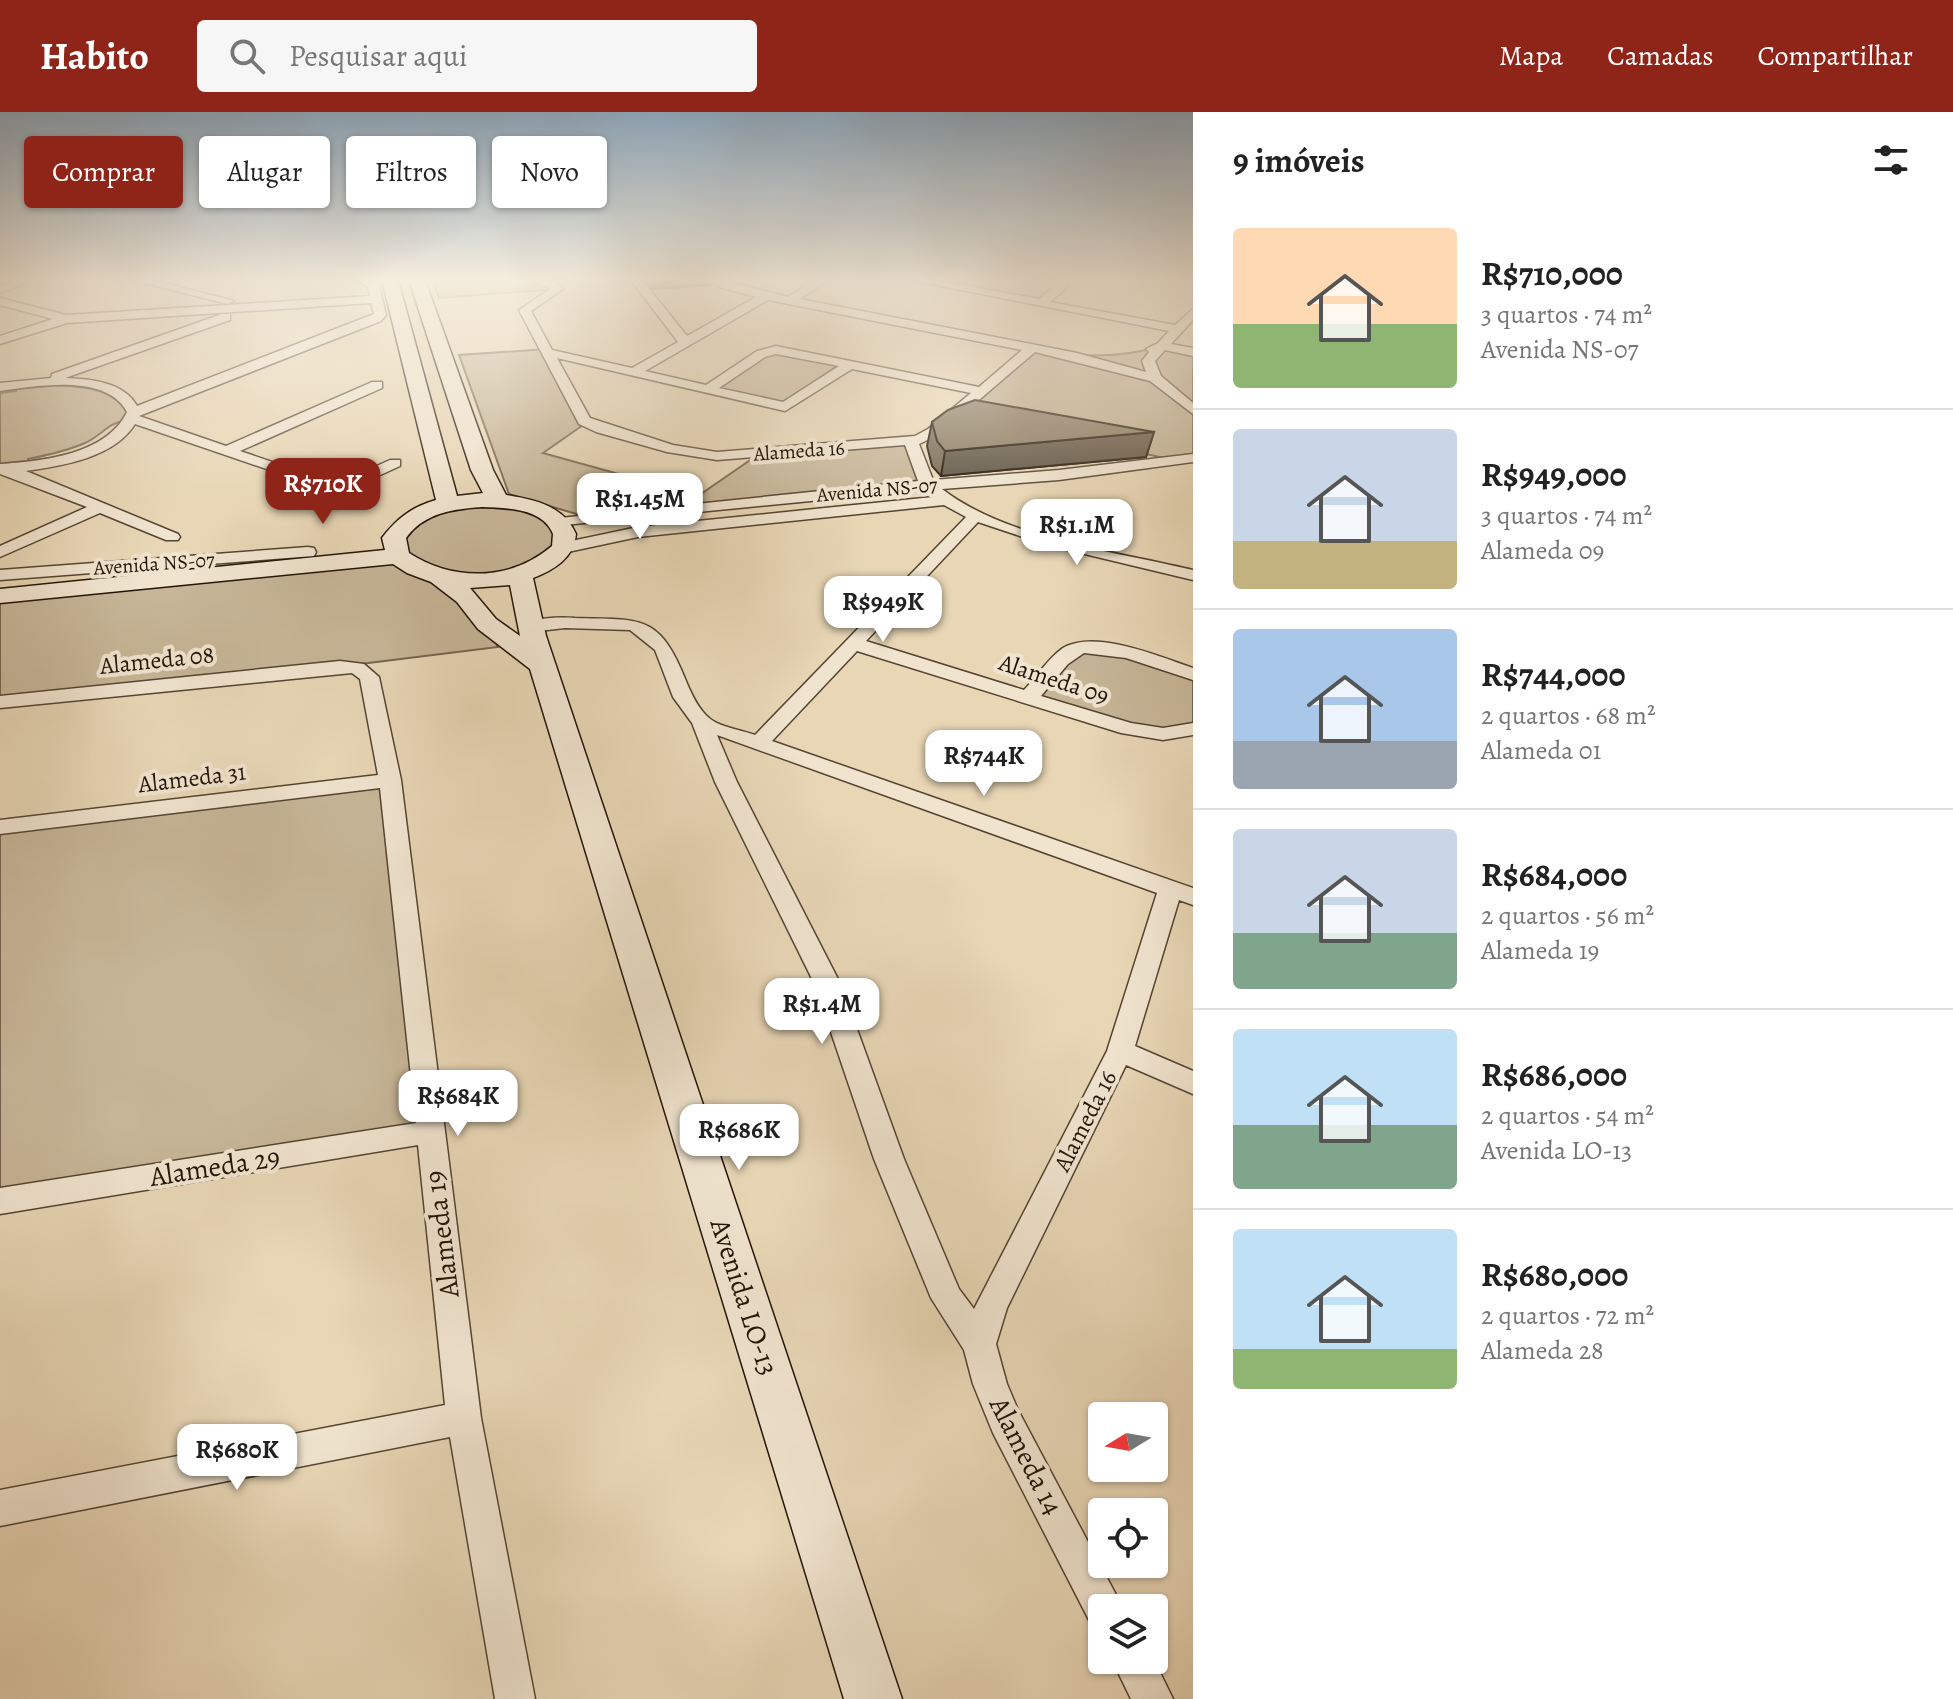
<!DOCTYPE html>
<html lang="pt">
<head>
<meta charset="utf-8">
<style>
  body { margin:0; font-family:Alegreya,serif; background:#f6f6f6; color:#222; height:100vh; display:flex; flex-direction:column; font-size:30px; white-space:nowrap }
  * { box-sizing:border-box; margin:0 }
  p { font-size:26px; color:#767676 }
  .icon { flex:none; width:44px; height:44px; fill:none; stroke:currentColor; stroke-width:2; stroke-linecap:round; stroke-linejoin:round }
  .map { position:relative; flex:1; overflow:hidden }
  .drawer { display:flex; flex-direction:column; background:#fff; width:760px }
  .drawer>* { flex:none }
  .guide { position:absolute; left:24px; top:24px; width:760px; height:72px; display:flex; gap:16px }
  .needle { width:52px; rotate:259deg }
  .controls { position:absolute; left:1088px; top:1290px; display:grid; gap:16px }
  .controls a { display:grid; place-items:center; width:80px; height:80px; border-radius:8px; background:#fff; box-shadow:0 2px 6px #0004; font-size:40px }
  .price { position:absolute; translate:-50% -68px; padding:0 18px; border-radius:16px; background:#fff; color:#222; font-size:26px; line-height:52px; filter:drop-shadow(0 2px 4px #0008) }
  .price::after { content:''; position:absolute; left:50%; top:48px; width:24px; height:18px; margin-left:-12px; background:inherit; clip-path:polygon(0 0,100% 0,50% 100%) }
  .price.active { background:#8f2418; color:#fff }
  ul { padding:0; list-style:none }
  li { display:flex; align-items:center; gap:24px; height:200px; padding:0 40px }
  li+li { border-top:2px solid #e0e0e0 }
  li span { display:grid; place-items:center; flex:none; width:224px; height:160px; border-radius:8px; color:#555 }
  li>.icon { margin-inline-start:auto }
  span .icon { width:96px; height:96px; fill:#fffc; stroke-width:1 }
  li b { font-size:34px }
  h2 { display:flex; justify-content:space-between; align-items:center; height:96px; padding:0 40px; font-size:34px }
  .tag { padding:0 28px; border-radius:8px; background:#fff; box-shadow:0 2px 6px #0004; font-size:28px; line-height:72px }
  .tag.active { background:#8f2418; color:#fff }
  header { display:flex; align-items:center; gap:48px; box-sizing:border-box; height:112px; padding:0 40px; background:#8f2418; color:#fff }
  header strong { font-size:38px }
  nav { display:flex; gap:44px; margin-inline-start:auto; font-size:28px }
  .search { width:560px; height:72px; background:#f6f6f6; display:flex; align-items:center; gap:20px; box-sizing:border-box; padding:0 28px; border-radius:8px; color:#767676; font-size:30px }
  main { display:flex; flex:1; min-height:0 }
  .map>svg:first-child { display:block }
</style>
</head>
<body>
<header>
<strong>Habito</strong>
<div class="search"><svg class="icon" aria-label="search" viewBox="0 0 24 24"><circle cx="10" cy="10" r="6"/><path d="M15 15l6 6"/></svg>Pesquisar aqui</div>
<nav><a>Mapa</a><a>Camadas</a><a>Compartilhar</a></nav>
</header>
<main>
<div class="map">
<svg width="1193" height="1587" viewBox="0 0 1193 1587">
  <rect width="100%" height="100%" fill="#e8d6b5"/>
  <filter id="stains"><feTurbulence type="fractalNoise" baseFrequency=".0025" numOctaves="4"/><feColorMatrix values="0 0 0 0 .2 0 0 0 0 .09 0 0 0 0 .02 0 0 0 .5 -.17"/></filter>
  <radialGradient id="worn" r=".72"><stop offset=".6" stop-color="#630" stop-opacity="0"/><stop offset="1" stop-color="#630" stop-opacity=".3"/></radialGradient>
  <path fill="#c6b597" stroke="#74654f" stroke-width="2" d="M 433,168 L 536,168 L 551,172 L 557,177 L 439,186 Z
    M 916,168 L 1070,168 L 1040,192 Z
    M 1162,234 L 1193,240 L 1193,345 L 1174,348 L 955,302 L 1031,237 C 1077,245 1117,247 1162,234 Z
    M 547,237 L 586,311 L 543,341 L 698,384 L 759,342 L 911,329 L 929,374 L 590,406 L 509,382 L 459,243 Z
    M 775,239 L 838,253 L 782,294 L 716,276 Z
    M 57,273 C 83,275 112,275 127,300 L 124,309 C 110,310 99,325 85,331 C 67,339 48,343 28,347 L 28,351 L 0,354 L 0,281 L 16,279 L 16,275 Z
    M 524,393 L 566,427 L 520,462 L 440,465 L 487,512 L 498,535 L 320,557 L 0,590 L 0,482 L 398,444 L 394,435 L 428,398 Z
    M 1095,535 L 1193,562 L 1193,615 L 1148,621 L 1029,585 L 1071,540 Z
    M 390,668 L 430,1020 L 0,1089 L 0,715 Z"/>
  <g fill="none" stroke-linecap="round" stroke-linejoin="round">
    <g stroke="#544532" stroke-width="3">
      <path id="street" d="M 17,168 L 33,168 L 0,181 L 0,174 Z
        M 132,168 L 153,168 L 234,189 L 228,192 Z
        M 357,168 L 372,168 L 379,173 L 386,203 L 381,209 L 139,304 L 226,334 L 372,270 L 382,270 L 382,276 L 240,339 L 337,372 L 390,348 L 400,348 L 400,354 L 352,376 L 361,380 L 361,386 L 351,386 L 135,312 C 114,346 61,354 26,359 L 178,422 L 180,425 L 178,428 L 166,428 L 100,401 L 0,445 L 0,434 L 87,395 L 0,362 L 0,352 C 43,349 106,343 127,300 C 106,261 37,274 0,279 L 0,271 L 51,266 L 52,262 L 222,202 L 230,202 L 230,208 L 65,266 C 91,267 124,270 137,294 L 374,202 L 371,191 L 67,211 L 0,232 L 0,224 L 53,207 L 0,193 L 0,186 L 66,203 L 370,184 L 368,175 Z
        M 531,168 L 555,170 L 563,177 L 531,199 L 552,238 L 632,256 L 678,230 L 631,168 L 642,168 L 687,224 L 756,185 L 722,176 L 711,168 L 724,168 L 788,185 L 815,168 L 828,168 L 800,187 L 1077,241 L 1146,260 L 1142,249 L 1149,240 L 1146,237 L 1158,231 L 1169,219 L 911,168 L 935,168 L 1039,187 L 1063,168 L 1075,168 L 1050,190 L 1175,213 L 1193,197 L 1193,208 L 1171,232 L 1193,236 L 1193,244 L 1165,238 L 1155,249 L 1161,264 L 1193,291 L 1193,302 L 1150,269 L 1035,240 L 938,323 L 919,332 L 933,368 L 1059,358 L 1193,342 L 1193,350 L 1059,368 L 942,377 C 1007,427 1114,439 1193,458 L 1193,468 L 1047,433 L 978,410 L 866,529 L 1024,578 C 1037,565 1048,546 1063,536 C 1096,517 1160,545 1193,556 L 1193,568 L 1126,546 L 1084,541 L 1068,552 L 1041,584 L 1131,611 L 1163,616 L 1193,611 L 1193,623 L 1163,628 L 1121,621 L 857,539 L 772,629 L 1193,776 L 1193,793 L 1179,788 L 1135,934 L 1193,959 L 1193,982 L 1126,953 L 1007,1196 L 996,1232 L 1007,1272 L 1018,1298 L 1123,1496 L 1102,1496 L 1102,1514 L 1090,1510 L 993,1321 L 973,1272 L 964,1238 L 931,1186 L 874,1047 L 815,873 L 715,670 L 692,611 L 673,585 L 655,538 L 630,518 L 565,516 L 530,520 L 521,515 C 531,505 560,505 575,506 C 641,508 659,501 686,569 C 691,581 698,597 709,606 C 719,615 742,618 755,623 L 966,405 L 944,393 L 638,425 L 563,441 L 557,440 L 555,436 L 557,432 L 638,415 L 933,385 L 924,378 L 554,414 L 554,408 L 560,406 L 918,369 L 905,333 L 717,348 L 667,340 L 596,320 L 579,312 L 519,198 L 550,177 ZM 768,188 L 1022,238 L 979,275 L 776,234 L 757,239 L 706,273 L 645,259 ZM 776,242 L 839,254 L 783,290 L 719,276 L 765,245 ZM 557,246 L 785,299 L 852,257 L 971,281 L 928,317 L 915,324 L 717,340 L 673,333 L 590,306 ZM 717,623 L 1157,781 L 1107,939 L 974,1197 L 959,1177 L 904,1047 L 841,873 L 737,670 Z
        M 308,435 L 314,436 L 316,440 L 314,444 L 0,468 L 0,458 Z
        M 340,549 L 364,552 L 379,565 L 401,668 L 481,1306 L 535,1587 L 495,1587 L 450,1325 L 0,1414 L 0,1378 L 445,1293 L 418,1033 L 0,1102 L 0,1076 L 416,1011 L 380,676 L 0,722 L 0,708 L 378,663 L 360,567 L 352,561 L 0,596 L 0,584 Z
        M 1112,1548 L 1154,1548 L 1173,1587 L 1131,1587 Z"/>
    </g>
    <g stroke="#221507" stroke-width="3">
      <path id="secondary" d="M 382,168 L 398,168 L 457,384 L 483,381 L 471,358 L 409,168 L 425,168 L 493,358 L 506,383 C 535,388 563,393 576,422 C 574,446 554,458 533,466 L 546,524 L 902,1587 L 844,1587 L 530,557 L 478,517 L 457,490 L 431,470 L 407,461 L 393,452 L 0,491 L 0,477 L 385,438 L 382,426 C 397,406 412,395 436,388 ZM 482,395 C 506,396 543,396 553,422 L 552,434 C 511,469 454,470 409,441 L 406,426 C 424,401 453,397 482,395 ZM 510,473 L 520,524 L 496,507 L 470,476 Z"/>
    </g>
    <use href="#street" fill="#f0e4cf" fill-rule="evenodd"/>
    <use href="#secondary" fill="#f0e4cf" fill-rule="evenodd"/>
  </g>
  <path fill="#766853" stroke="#221507" stroke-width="2" d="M 645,168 L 709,168 L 709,173 L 653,177 Z
    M 932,310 L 1154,320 L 1146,345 L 941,364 L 932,354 L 927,334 Z"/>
  <path fill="#605544" stroke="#221507" stroke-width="2" d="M 654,168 L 709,168 L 709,173 L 653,177 Z
    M 1154,320 L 1146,345 L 941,364 L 945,339 Z"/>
  <path fill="#897961" stroke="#221507" stroke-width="2" d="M 975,288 L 1154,320 L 945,339 L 937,329 L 932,310 L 948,298 Z"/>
  <linearGradient id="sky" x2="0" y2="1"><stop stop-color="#8da7bc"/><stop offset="0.43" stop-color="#f5edde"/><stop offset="1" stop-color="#f5edde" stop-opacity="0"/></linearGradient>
  <rect width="1193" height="390" fill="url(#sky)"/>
  <g text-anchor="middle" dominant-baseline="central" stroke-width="8" stroke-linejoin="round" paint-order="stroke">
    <g font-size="20" fill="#221507" stroke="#f0e4cf">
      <text transform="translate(799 339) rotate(-4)">Alameda 16</text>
      <text transform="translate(877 378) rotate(-5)">Avenida NS-07</text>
      <text transform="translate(154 452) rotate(-4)">Avenida NS-07</text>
    </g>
    <g font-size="24" fill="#221507" stroke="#f0e4cf">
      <text transform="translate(157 548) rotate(-6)">Alameda 08</text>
      <text transform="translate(1054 567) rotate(18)">Alameda 09</text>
      <text transform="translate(192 666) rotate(-7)">Alameda 31</text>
      <text transform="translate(1085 1009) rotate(-63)">Alameda 16</text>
    </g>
    <g font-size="28" fill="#221507" stroke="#f0e4cf">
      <text transform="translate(215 1055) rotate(-9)">Alameda 29</text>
      <text transform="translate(442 1122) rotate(-97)">Alameda 19</text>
      <text transform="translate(744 1185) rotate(72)">Avenida LO-13</text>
      <text transform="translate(1026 1344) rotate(63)">Alameda 14</text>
    </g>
  </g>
  <rect width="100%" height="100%" filter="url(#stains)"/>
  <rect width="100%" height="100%" fill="url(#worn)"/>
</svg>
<div class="controls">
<a><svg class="needle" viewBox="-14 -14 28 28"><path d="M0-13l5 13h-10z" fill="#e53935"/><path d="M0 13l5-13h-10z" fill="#767676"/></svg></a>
<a><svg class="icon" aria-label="locate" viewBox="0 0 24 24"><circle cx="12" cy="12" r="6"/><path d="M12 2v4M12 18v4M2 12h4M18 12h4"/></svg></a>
<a><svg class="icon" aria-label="layers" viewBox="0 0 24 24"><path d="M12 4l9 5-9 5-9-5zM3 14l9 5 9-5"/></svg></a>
</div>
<b class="price active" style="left:323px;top:414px">R$710K</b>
<b class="price" style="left:640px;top:429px">R$1.45M</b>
<b class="price" style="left:1077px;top:455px">R$1.1M</b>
<b class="price" style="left:883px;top:532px">R$949K</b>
<b class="price" style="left:984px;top:686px">R$744K</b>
<b class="price" style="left:822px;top:934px">R$1.4M</b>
<b class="price" style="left:458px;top:1026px">R$684K</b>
<b class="price" style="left:739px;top:1060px">R$686K</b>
<b class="price" style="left:237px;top:1380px">R$680K</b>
<div class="guide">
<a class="tag active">Comprar</a>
<a class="tag">Alugar</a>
<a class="tag">Filtros</a>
<a class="tag">Novo</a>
</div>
</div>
<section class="drawer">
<h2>9 imóveis<svg class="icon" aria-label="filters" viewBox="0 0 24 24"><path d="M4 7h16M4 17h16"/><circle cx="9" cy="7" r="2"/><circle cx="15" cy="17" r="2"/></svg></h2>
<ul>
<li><span style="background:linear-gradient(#ffd9b3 60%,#8fb573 0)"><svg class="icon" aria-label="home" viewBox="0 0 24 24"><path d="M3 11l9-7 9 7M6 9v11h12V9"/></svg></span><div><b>R$710,000</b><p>3 quartos · 74 m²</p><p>Avenida NS-07</p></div></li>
<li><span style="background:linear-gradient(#c9d6e8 70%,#c2b280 0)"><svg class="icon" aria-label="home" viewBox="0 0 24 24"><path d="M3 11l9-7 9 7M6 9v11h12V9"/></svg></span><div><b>R$949,000</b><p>3 quartos · 74 m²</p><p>Alameda 09</p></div></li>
<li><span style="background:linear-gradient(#a9c7e8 70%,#9aa5b1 0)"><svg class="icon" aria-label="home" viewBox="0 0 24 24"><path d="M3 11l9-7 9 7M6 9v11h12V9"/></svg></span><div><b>R$744,000</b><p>2 quartos · 68 m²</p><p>Alameda 01</p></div></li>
<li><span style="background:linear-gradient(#c9d6e8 65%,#7fa58c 0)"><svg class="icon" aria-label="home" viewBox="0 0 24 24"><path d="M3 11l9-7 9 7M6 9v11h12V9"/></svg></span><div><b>R$684,000</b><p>2 quartos · 56 m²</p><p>Alameda 19</p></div></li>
<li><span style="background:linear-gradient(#bfe0f5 60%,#7fa58c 0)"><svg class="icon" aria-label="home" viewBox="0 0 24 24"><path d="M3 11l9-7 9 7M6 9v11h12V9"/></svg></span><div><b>R$686,000</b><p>2 quartos · 54 m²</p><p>Avenida LO-13</p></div></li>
<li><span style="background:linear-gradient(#bfe0f5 75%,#8fb573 0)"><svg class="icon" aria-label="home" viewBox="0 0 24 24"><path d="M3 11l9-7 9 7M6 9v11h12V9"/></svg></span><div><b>R$680,000</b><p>2 quartos · 72 m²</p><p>Alameda 28</p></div></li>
</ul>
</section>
</main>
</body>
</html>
